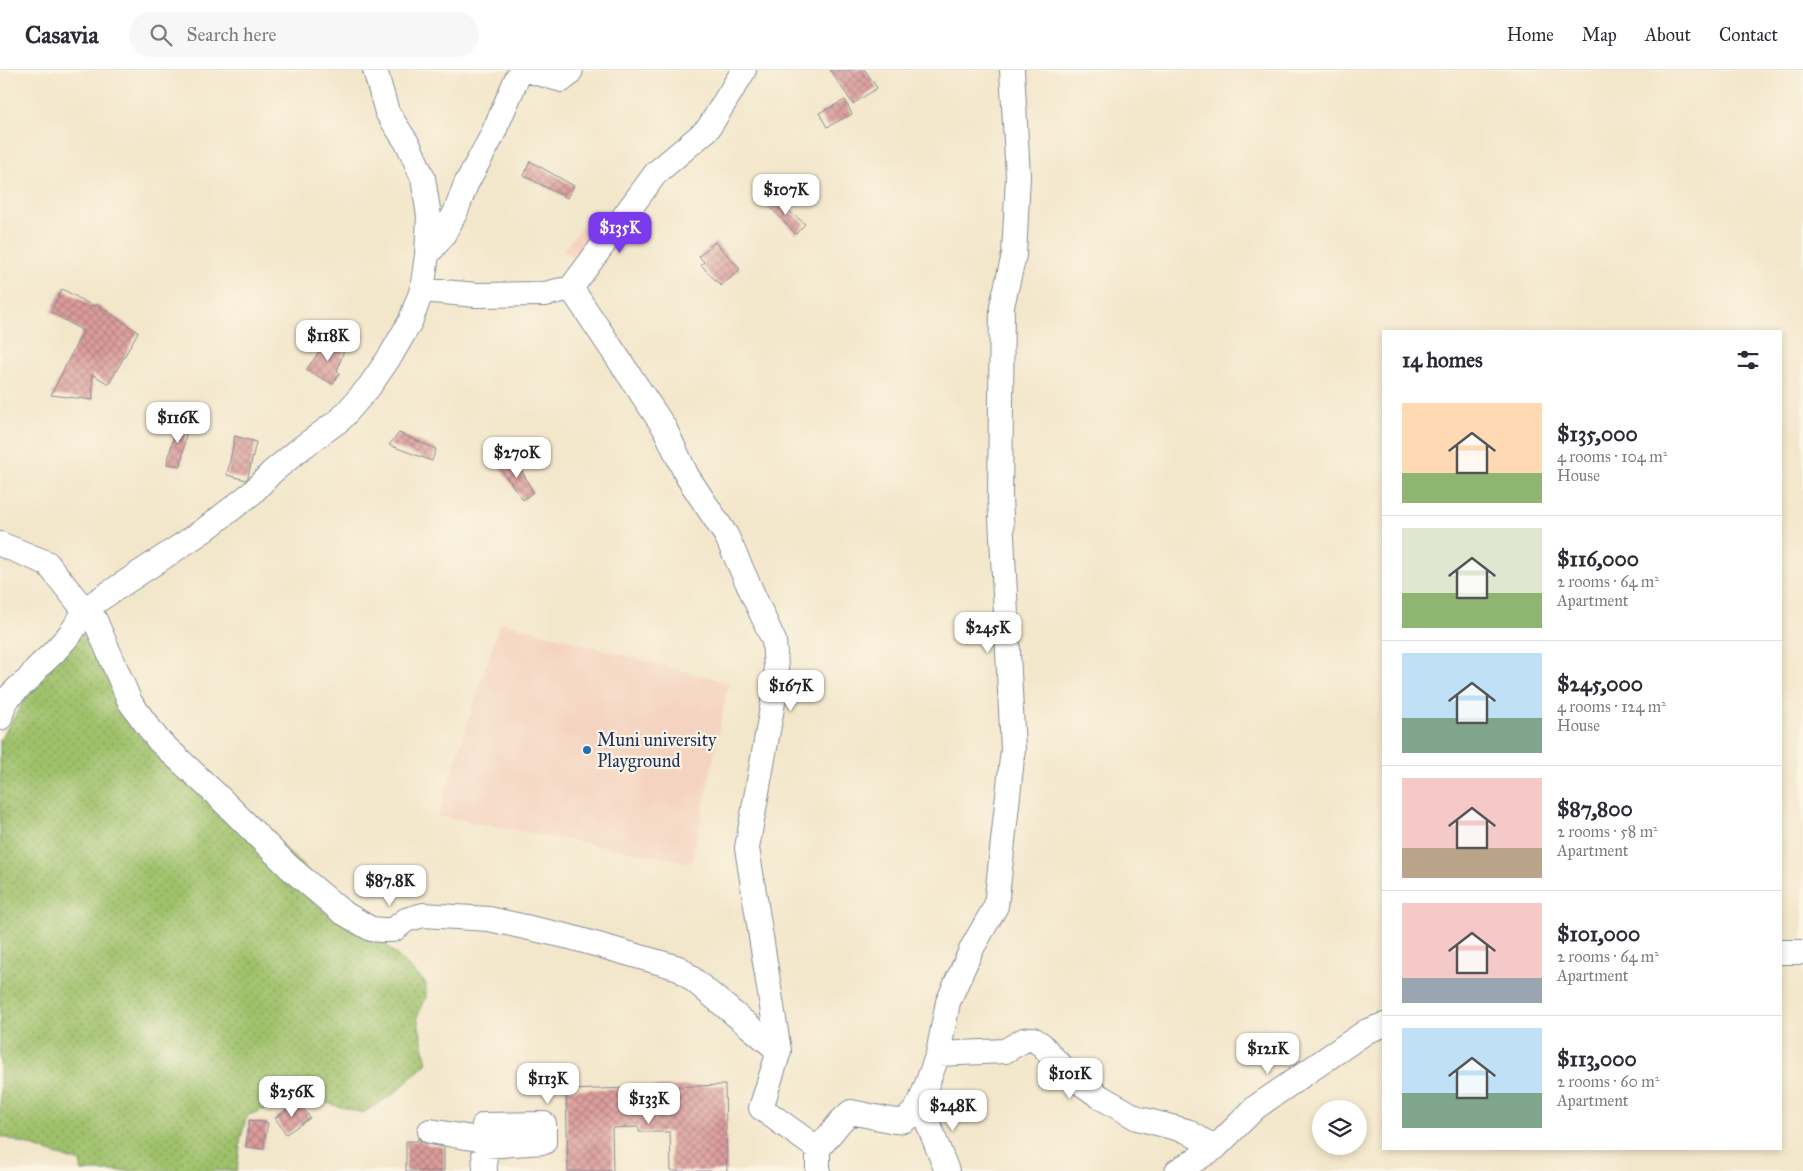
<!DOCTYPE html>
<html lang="en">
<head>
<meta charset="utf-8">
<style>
  body { margin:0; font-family:"IM FELL Great Primer",serif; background:#f7f7f7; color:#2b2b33; height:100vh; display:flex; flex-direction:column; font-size:19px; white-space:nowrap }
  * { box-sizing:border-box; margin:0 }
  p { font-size:16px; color:#7c7c81 }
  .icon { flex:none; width:28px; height:28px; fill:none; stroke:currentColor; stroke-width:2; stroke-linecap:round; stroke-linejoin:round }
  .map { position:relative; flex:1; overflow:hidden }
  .panel { position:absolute; left:1382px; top:260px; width:400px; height:820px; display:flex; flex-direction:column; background:#fff; border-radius:0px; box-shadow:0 2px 8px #0003 }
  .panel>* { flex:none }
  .buttons { position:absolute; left:1312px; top:1030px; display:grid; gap:10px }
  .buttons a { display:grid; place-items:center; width:55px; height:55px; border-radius:50%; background:#fff; box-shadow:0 2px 8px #0003; font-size:25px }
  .price { position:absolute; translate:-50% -42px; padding:0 11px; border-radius:10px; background:#fff; color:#222; font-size:16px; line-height:32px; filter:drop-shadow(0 1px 2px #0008) }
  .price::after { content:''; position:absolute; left:50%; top:30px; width:15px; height:11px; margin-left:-8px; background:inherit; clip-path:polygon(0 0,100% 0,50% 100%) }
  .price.current { background:#7c3aed; color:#fff }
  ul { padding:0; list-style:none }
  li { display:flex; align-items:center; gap:15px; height:125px; padding:0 20px }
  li+li { border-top:1px solid #e1e1e2 }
  li span { display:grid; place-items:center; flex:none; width:140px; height:100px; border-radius:0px; color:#555 }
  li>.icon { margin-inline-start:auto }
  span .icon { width:60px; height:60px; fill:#fffc; stroke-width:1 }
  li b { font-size:21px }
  h2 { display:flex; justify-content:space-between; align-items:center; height:60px; padding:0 20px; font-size:21px }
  header { display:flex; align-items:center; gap:30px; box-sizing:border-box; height:70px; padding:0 25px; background:#fff; border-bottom:1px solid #e1e1e2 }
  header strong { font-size:24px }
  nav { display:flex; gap:28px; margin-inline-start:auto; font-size:18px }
  .search { width:350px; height:45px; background:#f7f7f7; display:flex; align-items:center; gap:12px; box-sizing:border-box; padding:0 18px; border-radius:28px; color:#7c7c81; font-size:19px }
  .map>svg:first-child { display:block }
</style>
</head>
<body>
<header>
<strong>Casavia</strong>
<div class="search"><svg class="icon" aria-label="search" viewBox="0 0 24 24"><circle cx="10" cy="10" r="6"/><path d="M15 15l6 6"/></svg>Search here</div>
<nav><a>Home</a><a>Map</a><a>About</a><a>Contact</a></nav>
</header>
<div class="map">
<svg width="1803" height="1101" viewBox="0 0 1803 1101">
  <defs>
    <pattern id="grass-dots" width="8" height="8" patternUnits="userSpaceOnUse" patternTransform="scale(1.25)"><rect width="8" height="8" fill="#9fc16a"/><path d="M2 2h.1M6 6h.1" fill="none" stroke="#819d5a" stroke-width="1.8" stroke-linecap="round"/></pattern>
    <pattern id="building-cross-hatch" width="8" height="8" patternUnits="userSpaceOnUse" patternTransform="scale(1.25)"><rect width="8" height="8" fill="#dc9d9b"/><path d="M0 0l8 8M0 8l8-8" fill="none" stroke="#b28082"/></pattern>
  </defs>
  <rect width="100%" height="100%" fill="#fcf5e5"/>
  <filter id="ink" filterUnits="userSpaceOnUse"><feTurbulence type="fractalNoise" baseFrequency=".02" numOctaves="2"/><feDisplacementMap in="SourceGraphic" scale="10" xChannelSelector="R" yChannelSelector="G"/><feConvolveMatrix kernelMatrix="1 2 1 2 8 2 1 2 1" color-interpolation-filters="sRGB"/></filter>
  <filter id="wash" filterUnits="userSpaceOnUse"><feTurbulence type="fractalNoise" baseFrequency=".0096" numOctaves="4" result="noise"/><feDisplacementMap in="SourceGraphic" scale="20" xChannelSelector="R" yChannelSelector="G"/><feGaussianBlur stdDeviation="1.12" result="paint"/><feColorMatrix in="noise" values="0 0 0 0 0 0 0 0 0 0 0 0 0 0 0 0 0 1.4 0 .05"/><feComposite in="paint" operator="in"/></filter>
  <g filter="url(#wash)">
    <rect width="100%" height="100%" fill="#f3e7cb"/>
    <path fill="#f4d3c0" d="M 595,139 L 612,151 L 584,192 L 563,181 Z
      M 500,552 L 729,613 L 692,793 L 438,746 Z"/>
    <path fill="url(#grass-dots)" stroke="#5d7864" d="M 93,554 L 124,626 L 426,913 L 426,928 L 417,947 L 427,993 L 395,1023 L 363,1043 L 300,1026 C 282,1035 265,1038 247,1046 L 241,1067 L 237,1101 L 82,1101 L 80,1092 L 0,1066 L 0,670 L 26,628 L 54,593 Z"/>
    <g id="blocks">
      <path fill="url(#building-cross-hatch)" d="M 830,0 L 865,0 L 877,18 L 853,34 Z
        M 845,30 L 852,44 L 827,57 L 819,43 Z
        M 530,91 L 574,116 L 567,128 L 524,106 Z
        M 773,128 L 805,154 L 796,164 L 767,134 Z
        M 715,172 L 740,199 L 721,216 L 701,195 L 704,192 L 699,186 Z
        M 62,219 L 95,237 L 96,234 L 138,262 L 109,314 L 92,304 L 93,330 L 51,325 L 83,261 L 51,242 Z
        M 328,270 L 345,277 L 337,301 L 340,303 L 333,314 L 306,300 Z
        M 178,349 L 188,351 L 181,396 L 167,394 Z
        M 399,363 L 436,379 L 432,391 L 389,375 Z
        M 235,366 L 256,372 L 248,407 L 246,410 L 227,405 Z
        M 515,388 L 533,422 L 523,430 L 500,398 Z
        M 725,1015 L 727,1101 L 671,1101 L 670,1062 L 639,1062 L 639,1057 L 612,1058 L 613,1101 L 568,1101 L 566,1020 Z
        M 299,1032 L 310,1048 L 286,1064 L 275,1048 Z
        M 249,1050 L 268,1053 L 263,1079 L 246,1077 Z
        M 418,1067 L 422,1072 L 427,1074 L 444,1077 L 444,1101 L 406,1101 L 406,1071 L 418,1071 Z"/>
    </g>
  </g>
  <g filter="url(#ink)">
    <use href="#blocks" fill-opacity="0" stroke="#878b94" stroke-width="1"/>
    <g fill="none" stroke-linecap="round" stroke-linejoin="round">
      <g stroke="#878b94" stroke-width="26">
        <path id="minor" d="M 375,0 L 387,42 L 409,76 L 423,108 L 429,146 L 427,185 L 422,220 L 410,252 L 391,285 L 369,317 L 341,349 L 300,379 L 272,402 L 252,423 L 203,461 L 94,533 L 85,541 L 95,550 L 130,632 L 158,670 L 218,726 L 289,797 L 342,842 L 371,859 L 382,860 L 393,860 L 406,850 L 423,845 L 489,849 L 570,867 L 679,898 L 779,981
          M 427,185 L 442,167 L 456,141 L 466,114 L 491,68 L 517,8 L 522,1 L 530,1 L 562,10 L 568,5 L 571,0
          M 571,218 L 664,357 L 687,406 L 726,465 L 774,571 L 777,610 L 747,778 L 779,981 L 761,1038 L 818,1079 L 818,1101
          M 422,220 L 476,225 L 545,224 L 571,218 L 656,103 L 708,59 L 744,0
          M 0,474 L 47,493 L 85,541 L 71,563 L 54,582 L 37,598 L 28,610 L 19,617 L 5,631 L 0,648
          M 1781,882 L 1803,882
          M 938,984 L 1005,981 L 1024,970 L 1033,969 L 1042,975 L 1054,989 L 1075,1009 L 1102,1028 L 1137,1048 L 1187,1061 L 1215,1078
          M 920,1033 L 947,1101
          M 430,1061 L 484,1070 L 484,1055 L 544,1054 L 544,1072 L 484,1076 L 485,1101
          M 818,1079 L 841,1051 L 851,1042 L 895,1051 L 905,1050 L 913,1043 L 920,1033 L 938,984 L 948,932 L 972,878 L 996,836 L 1013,679 L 1000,428 L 1002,236 L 1014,185 L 1018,106 L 1012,0
          M 1177,1101 L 1215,1078 L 1256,1037 L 1367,961 L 1384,955"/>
      </g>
      <use href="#minor" stroke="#fff" stroke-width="24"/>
    </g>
  </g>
  <circle fill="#1f6fb2" stroke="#fcf5e5" stroke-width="2" cx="587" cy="680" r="5"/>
  <g text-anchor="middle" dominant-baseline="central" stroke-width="4.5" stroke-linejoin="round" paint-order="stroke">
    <g font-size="18" fill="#1b2f5e" stroke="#fcf5e5" text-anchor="start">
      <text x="597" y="670">Muni university<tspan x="597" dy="21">Playground</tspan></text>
    </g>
  </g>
</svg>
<div class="buttons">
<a><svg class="icon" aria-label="layers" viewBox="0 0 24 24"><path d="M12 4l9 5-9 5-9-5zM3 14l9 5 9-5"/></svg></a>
</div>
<b class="price" style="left:786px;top:146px">$107K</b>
<b class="price current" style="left:620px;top:184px">$135K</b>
<b class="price" style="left:328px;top:292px">$118K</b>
<b class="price" style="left:178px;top:374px">$116K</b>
<b class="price" style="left:517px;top:409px">$270K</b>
<b class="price" style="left:988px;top:584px">$245K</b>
<b class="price" style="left:791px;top:642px">$167K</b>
<b class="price" style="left:390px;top:837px">$87.8K</b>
<b class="price" style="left:1268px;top:1005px">$121K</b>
<b class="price" style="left:1070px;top:1030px">$101K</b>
<b class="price" style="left:548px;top:1035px">$113K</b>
<b class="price" style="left:292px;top:1048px">$256K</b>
<b class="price" style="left:649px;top:1055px">$133K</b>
<b class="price" style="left:953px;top:1062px">$248K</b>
<section class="panel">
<h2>14 homes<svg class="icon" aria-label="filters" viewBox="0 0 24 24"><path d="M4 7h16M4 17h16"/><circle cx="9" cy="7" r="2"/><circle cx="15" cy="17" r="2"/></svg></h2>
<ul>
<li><span style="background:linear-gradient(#ffd9b3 70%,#8fb573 0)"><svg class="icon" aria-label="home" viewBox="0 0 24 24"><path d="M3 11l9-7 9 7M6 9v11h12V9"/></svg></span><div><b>$135,000</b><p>4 rooms · 104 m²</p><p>House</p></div></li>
<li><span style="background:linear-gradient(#dfe7d0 65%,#8fb573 0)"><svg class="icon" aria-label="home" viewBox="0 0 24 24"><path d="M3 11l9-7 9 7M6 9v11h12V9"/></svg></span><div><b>$116,000</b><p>2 rooms · 64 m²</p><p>Apartment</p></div></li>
<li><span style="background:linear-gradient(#bfe0f5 65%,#7fa58c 0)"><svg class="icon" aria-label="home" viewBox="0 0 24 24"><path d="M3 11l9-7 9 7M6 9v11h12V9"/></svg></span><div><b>$245,000</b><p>4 rooms · 124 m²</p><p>House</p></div></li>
<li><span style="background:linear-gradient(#f6c9c9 70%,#b9a48a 0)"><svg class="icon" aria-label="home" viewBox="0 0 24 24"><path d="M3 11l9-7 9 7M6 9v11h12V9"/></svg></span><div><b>$87,800</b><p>2 rooms · 58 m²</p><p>Apartment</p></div></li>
<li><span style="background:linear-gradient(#f6c9c9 75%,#9aa5b1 0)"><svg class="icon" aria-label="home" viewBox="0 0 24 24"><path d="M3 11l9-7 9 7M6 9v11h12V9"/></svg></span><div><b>$101,000</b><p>2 rooms · 64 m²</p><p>Apartment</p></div></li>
<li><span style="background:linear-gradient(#bfe0f5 65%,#7fa58c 0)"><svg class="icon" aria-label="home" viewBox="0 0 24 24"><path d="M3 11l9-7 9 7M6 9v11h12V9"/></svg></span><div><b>$113,000</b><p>2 rooms · 60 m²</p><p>Apartment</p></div></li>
</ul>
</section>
</div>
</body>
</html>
